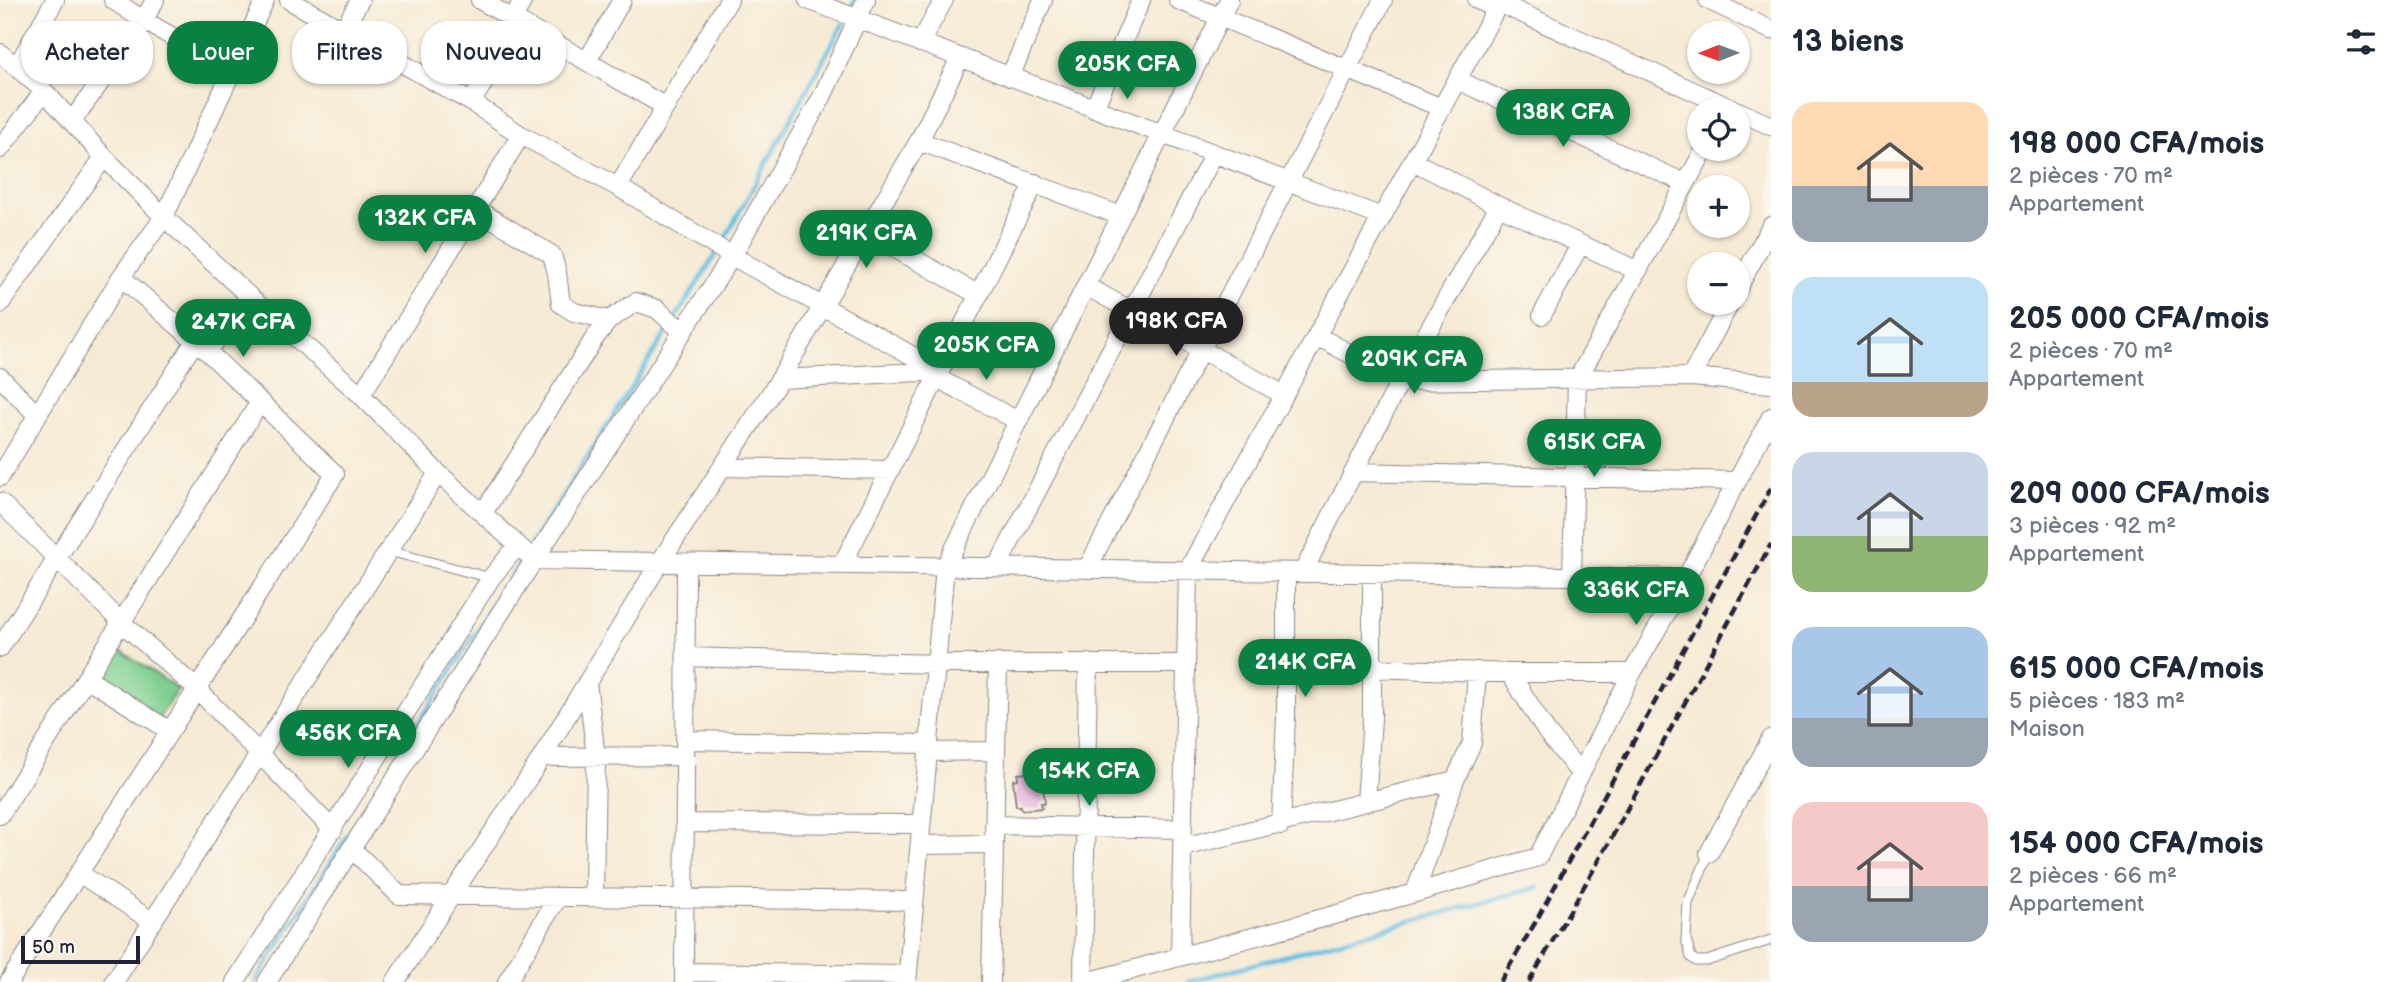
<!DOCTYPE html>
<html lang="fr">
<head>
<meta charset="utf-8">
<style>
  body { margin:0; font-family:"Balsamiq Sans",sans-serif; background:#f2f2f3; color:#1f2937; height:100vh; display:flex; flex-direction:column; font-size:26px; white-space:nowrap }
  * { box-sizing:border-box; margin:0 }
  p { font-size:23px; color:#747a83 }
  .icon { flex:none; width:38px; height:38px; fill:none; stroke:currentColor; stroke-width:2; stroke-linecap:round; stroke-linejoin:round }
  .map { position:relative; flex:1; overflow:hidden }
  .details { display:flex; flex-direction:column; background:#fff; width:630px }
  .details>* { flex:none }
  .guide { position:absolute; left:21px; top:21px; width:665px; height:63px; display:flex; gap:14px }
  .needle { width:46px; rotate:269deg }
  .tools { position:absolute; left:1687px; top:21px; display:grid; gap:14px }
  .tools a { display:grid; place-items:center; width:63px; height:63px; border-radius:50%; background:#fff; box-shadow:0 2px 5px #0004; font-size:35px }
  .scale { position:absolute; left:21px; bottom:18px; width:119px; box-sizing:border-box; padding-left:7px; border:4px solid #22223b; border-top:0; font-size:19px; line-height:24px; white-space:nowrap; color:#22223b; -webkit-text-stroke:5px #fbf7ec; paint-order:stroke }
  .price { position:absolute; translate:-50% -60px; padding:0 16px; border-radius:24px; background:#0b8043; color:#fff; font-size:23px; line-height:46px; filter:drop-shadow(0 2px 4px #0008) }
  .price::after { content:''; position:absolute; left:50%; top:42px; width:21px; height:16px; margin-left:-10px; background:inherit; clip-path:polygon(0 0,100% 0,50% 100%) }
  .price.active { background:#222; color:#fff }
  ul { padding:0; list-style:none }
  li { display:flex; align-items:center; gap:21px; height:175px; padding:0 21px }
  li span { display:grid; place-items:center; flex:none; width:196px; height:140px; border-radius:21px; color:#555 }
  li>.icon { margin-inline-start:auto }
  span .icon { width:84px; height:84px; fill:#fffc; stroke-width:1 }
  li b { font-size:30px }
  h2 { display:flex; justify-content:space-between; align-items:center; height:84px; padding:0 21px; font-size:30px }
  .tag { padding:0 24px; border-radius:28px; background:#fff; box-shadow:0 2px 5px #0004; font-size:24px; line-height:63px }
  .tag.active { background:#0b8043; color:#fff }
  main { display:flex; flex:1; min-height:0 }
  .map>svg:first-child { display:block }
</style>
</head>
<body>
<main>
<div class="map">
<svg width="1771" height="982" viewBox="0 0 1771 982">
  <rect width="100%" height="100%" fill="#fbf7ec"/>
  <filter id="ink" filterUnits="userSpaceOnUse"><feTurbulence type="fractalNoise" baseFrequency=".0143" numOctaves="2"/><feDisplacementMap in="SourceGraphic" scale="14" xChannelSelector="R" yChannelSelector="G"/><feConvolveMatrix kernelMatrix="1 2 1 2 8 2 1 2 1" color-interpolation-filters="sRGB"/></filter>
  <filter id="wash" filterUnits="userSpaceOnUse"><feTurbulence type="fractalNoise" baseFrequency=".00686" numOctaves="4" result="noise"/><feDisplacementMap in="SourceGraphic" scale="28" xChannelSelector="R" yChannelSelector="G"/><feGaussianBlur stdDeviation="1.57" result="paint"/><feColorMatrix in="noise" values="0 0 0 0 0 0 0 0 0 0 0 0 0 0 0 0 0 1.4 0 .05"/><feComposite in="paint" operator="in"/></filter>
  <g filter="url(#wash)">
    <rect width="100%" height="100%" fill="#f6ead4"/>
    <path fill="#7ecf90" stroke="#507866" stroke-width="2" d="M 120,650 L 178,689 L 158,719 L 100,680 Z"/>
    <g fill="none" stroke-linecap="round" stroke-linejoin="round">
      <path stroke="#66bfe4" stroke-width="4.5" d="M 852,7 L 855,0
        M 723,242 L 843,24
        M 676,317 L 716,254
        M 529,548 L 668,330
        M 255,982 L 523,558
        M 1188,982 L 1538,887"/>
    </g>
    <g id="blocks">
      <path fill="#dfa5db" d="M 1038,772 L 1038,777 L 1042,776 L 1045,803 L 1041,803 L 1042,808 L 1022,810 L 1021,806 L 1016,806 L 1013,780 L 1018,779 L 1018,774 Z"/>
    </g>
  </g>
  <g filter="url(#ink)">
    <use href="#blocks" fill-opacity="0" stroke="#8c8688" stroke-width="2"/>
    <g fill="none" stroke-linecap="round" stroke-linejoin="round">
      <g stroke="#8c8688" stroke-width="11">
        <path id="lane" d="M 389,551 L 491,578
          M 1709,853 L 1688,903 L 1686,939 L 1691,957 L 1696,961 L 1707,961 L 1771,940"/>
      </g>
      <g stroke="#8c8688" stroke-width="20">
        <path id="street" d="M 113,0 L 143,20 L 232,71
          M 289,0 L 471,102 L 521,135 L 618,187 L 732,256 L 940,371
          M 480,0 L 666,107
          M 808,0 L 1382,217
          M 1178,0 L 1442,108
          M 1477,0 L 1497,8
          M 1708,0 L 1771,30
          M 1499,3 L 1735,110
          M 513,19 L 523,0
          M 344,29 L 360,0
          M 920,43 L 944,0
          M 0,53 L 44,91 L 104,157 L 164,217 L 252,299 L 361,395 L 438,473 L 534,560 L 1686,578
          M 587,61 L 622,0
          M 17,66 L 55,0
          M 1010,77 L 1043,0
          M 1457,80 L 1685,183
          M 471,102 L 522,25
          M 1094,109 L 1141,0
          M 1738,111 L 1771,126
          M 72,121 L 137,32 L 155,0
          M 919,141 L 1121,216
          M 0,149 L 44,91
          M 1413,161 L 1499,206 L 1638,271
          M 618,187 L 729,0
          M 476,209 L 552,255 L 557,273 L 561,304 L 574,312 L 609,320
          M 865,232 L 979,295
          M 1086,286 L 1284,395
          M 1738,288 L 1771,226
          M 0,304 L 104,157
          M 1542,315 L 1580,245
          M 1317,336 L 1400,381 L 1691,377 L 1771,384
          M 207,351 L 252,299
          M 0,377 L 37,415
          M 1691,377 L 1730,303
          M 937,378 L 1018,421
          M 780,379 L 940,371
          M 361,395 L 521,135
          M 722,467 L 890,470
          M 1354,472 L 1737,481
          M 0,477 L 121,277 L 164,217 L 265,0
          M 0,502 L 121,622 L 197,689 L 333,830
          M 483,513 L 594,339 L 609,320 L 636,302 L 657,309 L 683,332
          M 842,565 L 1035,183
          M 997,567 L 1214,154
          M 1087,569 L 1383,0
          M 1303,572 L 1400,381 L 1499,206
          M 1572,577 L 1577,380 L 1705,149
          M 0,648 L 195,341
          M 686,657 L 936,664 L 1186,664
          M 1373,668 L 1510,673 L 1632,673
          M 1510,673 L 1546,731 L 1580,773
          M 86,678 L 170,731
          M 587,682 L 596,757 L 594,897
          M 685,740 L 929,744
          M 928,752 L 996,751
          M 542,757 L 685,756
          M 1366,802 L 1372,719 L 1372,573
          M 0,815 L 260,402
          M 685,823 L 921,824
          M 994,825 L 1183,829
          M 1281,825 L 1286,718 L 1286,572
          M 920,845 L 994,844
          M 1183,847 L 1455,780
          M 352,849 L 399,895 L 914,901
          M 1709,853 L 1771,739
          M 79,873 L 153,922
          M 1415,893 L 1455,780 L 1472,743 L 1477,671
          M 1180,956 L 1188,570 L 1501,0
          M 684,972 L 908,975
          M 9,982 L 335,474 L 207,351 L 121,277
          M 114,982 L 438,473
          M 235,982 L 491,578 L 518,545
          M 267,982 L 534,560 L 732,256 L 822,97 L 866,0
          M 395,982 L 542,757 L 660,562 L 780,379 L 919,141 L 960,58
          M 507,982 L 558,897
          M 684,982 L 686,563
          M 907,982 L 945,567 L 1229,0
          M 991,982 L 998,663
          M 1083,982 L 1088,663
          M 1087,982 L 1415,893 L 1538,857 L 1632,673 L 1686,578 L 1771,417"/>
      </g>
      <use href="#lane" stroke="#fff" stroke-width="9"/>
      <use href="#street" stroke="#fff" stroke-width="18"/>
      <path stroke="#22223b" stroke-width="4.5" stroke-dasharray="10 5" stroke-linecap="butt" d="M 1500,982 L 1535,923 L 1771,488
        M 1529,982 L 1606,848 L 1771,544"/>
    </g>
  </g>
</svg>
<div class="tools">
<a><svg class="needle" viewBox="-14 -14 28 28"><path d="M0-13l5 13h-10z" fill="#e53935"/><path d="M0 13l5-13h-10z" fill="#747a83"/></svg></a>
<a><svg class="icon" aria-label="locate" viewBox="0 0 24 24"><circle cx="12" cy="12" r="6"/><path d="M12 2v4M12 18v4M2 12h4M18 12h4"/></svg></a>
<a>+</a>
<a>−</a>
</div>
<div class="scale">50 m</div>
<b class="price" style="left:1127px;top:101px">205K CFA</b>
<b class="price" style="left:1563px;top:149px">138K CFA</b>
<b class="price" style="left:425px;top:255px">132K CFA</b>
<b class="price" style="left:866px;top:270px">219K CFA</b>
<b class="price active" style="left:1176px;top:358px">198K CFA</b>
<b class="price" style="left:243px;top:359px">247K CFA</b>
<b class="price" style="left:986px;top:382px">205K CFA</b>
<b class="price" style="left:1414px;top:396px">209K CFA</b>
<b class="price" style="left:1594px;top:479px">615K CFA</b>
<b class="price" style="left:1636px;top:627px">336K CFA</b>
<b class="price" style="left:1305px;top:699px">214K CFA</b>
<b class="price" style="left:348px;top:770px">456K CFA</b>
<b class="price" style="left:1089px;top:808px">154K CFA</b>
<div class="guide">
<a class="tag">Acheter</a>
<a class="tag active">Louer</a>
<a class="tag">Filtres</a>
<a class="tag">Nouveau</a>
</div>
</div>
<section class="details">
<h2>13 biens<svg class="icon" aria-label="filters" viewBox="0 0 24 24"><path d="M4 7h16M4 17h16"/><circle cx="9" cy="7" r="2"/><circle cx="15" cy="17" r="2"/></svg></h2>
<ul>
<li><span style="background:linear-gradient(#ffd9b3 60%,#9aa5b1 0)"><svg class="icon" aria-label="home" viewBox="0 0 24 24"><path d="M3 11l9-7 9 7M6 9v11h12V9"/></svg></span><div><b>198 000 CFA/mois</b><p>2 pièces · 70 m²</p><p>Appartement</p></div></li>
<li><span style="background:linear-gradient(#bfe0f5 75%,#b9a48a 0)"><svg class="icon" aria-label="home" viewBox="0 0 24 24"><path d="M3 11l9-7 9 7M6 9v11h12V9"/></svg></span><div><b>205 000 CFA/mois</b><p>2 pièces · 70 m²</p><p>Appartement</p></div></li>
<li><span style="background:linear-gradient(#c9d6e8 60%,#8fb573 0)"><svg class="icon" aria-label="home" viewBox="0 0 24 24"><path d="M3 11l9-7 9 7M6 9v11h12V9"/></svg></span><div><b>209 000 CFA/mois</b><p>3 pièces · 92 m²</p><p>Appartement</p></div></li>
<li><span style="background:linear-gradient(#a9c7e8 65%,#9aa5b1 0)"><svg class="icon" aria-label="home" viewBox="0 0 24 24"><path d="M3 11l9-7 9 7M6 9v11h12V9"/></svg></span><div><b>615 000 CFA/mois</b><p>5 pièces · 183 m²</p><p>Maison</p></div></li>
<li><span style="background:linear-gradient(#f6c9c9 60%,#9aa5b1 0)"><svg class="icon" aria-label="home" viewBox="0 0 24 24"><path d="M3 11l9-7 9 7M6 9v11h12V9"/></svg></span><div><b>154 000 CFA/mois</b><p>2 pièces · 66 m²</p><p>Appartement</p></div></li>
</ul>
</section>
</main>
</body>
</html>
